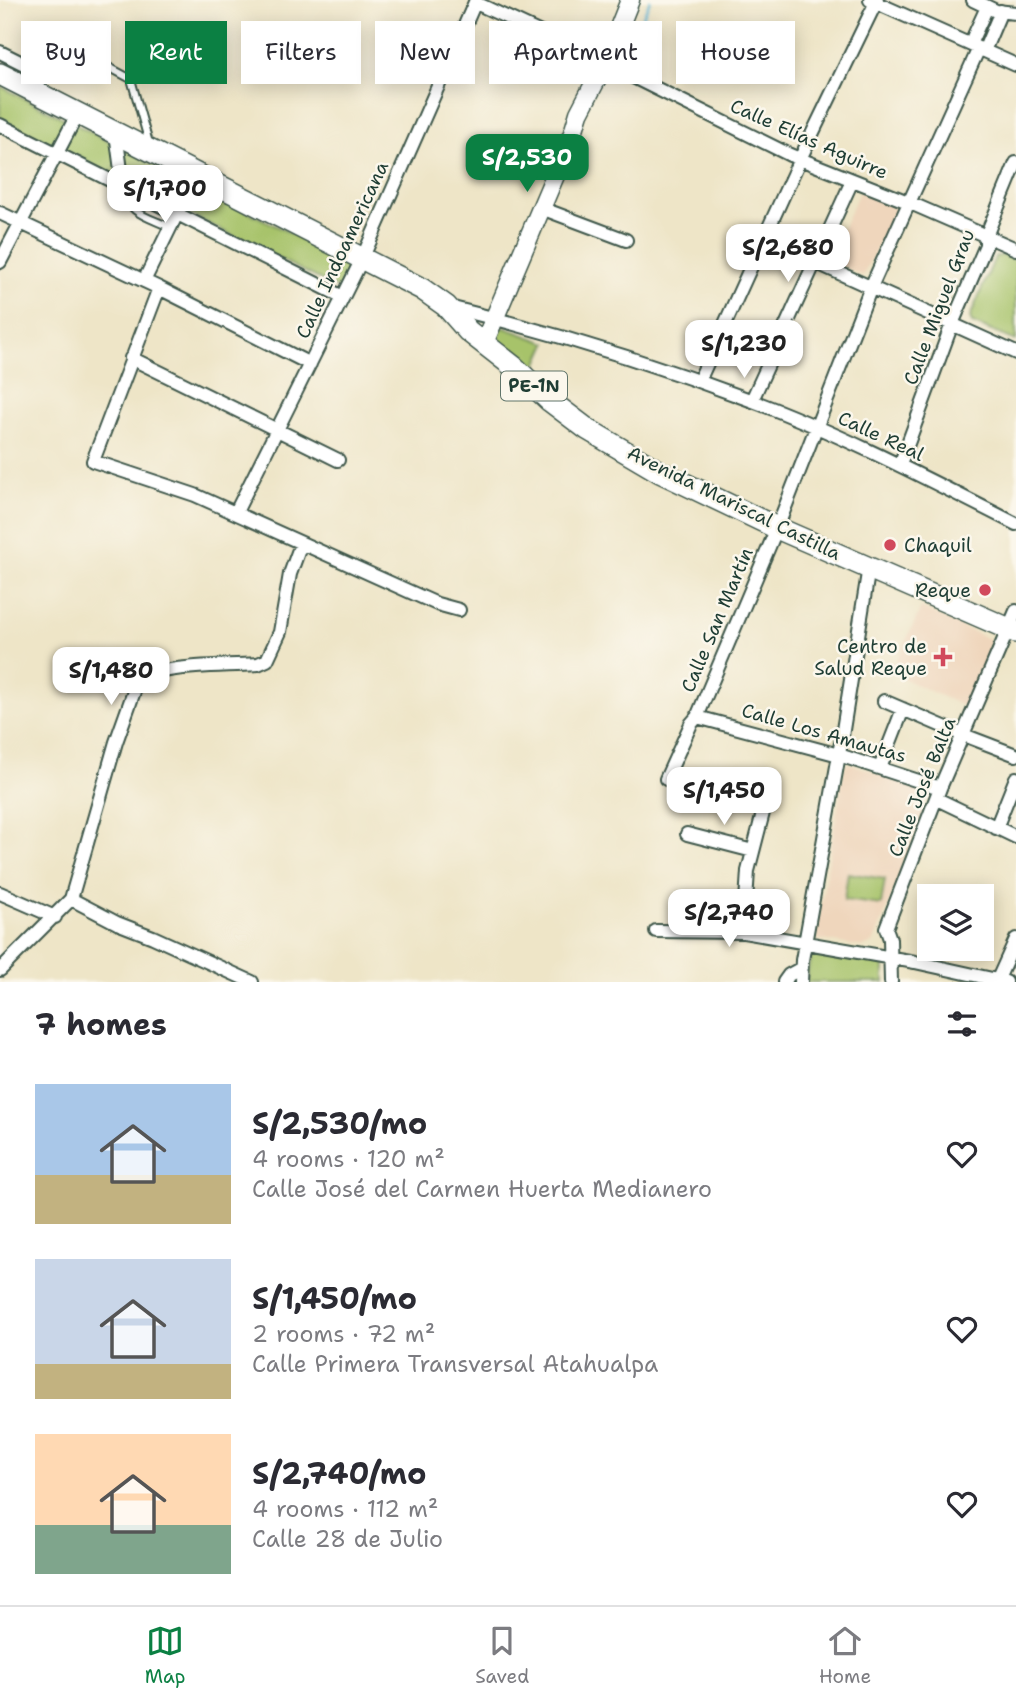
<!DOCTYPE html>
<html lang="en">
<head>
<meta charset="utf-8">
<style>
  body { margin:0; font-family:"Shantell Sans",sans-serif; background:#f2f2f3; color:#2b2b33; height:100vh; display:flex; flex-direction:column; font-size:26px; white-space:nowrap }
  * { box-sizing:border-box; margin:0 }
  p { font-size:23px; color:#7c7c81 }
  .icon { flex:none; width:38px; height:38px; fill:none; stroke:currentColor; stroke-width:2; stroke-linecap:round; stroke-linejoin:round }
  .map { position:relative; height:982px; overflow:hidden }
  .details { display:flex; flex-direction:column; background:#fff; flex:1 }
  .details>* { flex:none }
  .banner { position:absolute; left:21px; top:21px; width:975px; height:63px; display:flex; gap:14px }
  .controls { position:absolute; left:917px; top:884px; display:grid; gap:14px }
  .controls a { display:grid; place-items:center; width:77px; height:77px; border-radius:0px; background:#fff; box-shadow:0 4px 18px #0003; font-size:35px }
  .price { position:absolute; translate:-50% -60px; padding:0 16px; border-radius:14px; background:#fff; color:#222; font-size:23px; line-height:46px; filter:drop-shadow(0 2px 4px #0008) }
  .price::after { content:''; position:absolute; left:50%; top:42px; width:21px; height:16px; margin-left:-10px; background:inherit; clip-path:polygon(0 0,100% 0,50% 100%) }
  .price.selected { background:#0b8043; color:#fff }
  ul { padding:0; list-style:none }
  li { display:flex; align-items:center; gap:21px; height:175px; padding:0 35px }
  li span { display:grid; place-items:center; flex:none; width:196px; height:140px; border-radius:0px; color:#555 }
  li>.icon { margin-inline-start:auto }
  span .icon { width:84px; height:84px; fill:#fffc; stroke-width:1 }
  li b { font-size:30px }
  h2 { display:flex; justify-content:space-between; align-items:center; height:84px; padding:0 35px; font-size:30px }
  .tag { padding:0 24px; border-radius:0px; background:#fff; box-shadow:0 4px 18px #0003; font-size:24px; line-height:63px }
  .tag.selected { background:#0b8043; color:#fff }
  .tabs { display:flex; justify-content:space-around; align-items:center; height:98px; border-top:2px solid #e1e1e2; background:#fff; font-size:19px; color:#7c7c81 }
  .tabs a { display:grid; justify-items:center; gap:4px }
  .tabs .selected { color:#0b8043 }
  .map>svg:first-child { display:block }
</style>
</head>
<body>
<div class="map">
<svg width="1016" height="982" viewBox="0 0 1016 982">
  <rect width="100%" height="100%" fill="#fbf7ec"/>
  <filter id="ink" filterUnits="userSpaceOnUse"><feTurbulence type="fractalNoise" baseFrequency=".0143" numOctaves="2"/><feDisplacementMap in="SourceGraphic" scale="14" xChannelSelector="R" yChannelSelector="G"/><feConvolveMatrix kernelMatrix="1 2 1 2 8 2 1 2 1" color-interpolation-filters="sRGB"/></filter>
  <filter id="wash" filterUnits="userSpaceOnUse"><feTurbulence type="fractalNoise" baseFrequency=".00686" numOctaves="4" result="noise"/><feDisplacementMap in="SourceGraphic" scale="28" xChannelSelector="R" yChannelSelector="G"/><feGaussianBlur stdDeviation="1.57" result="paint"/><feColorMatrix in="noise" values="0 0 0 0 0 0 0 0 0 0 0 0 0 0 0 0 0 1.4 0 .05"/><feComposite in="paint" operator="in"/></filter>
  <g filter="url(#wash)">
    <rect width="100%" height="100%" fill="#eee5c7"/>
    <path fill="#efd6bc" d="M 860,190 L 896,208 L 863,276 L 828,260 Z
      M 921,608 L 993,641 L 967,708 L 891,673 Z
      M 849,763 L 926,790 L 919,809 L 925,812 L 874,942 L 864,947 L 815,939 L 845,765 Z"/>
    <path fill="#a7c36a" stroke="#63804f" stroke-width="2" d="M 0,86 L 351,264 L 339,289 L 0,119 Z
      M 1003,255 L 1016,261 L 1016,341 L 972,323 L 970,317 L 995,257 Z
      M 497,325 L 547,343 L 532,376 L 489,338 Z
      M 848,873 L 885,879 L 881,905 L 844,900 Z
      M 818,949 L 884,961 L 884,982 L 806,982 L 811,953 Z"/>
    <g fill="none" stroke-linecap="round" stroke-linejoin="round">
      <path stroke="#59b6d8" stroke-width="2.5" d="M 624,63 L 650,0
        M 609,71 L 614,77 L 619,74"/>
    </g>
  </g>
  <g filter="url(#ink)">
    <g fill="none" stroke-linecap="round" stroke-linejoin="round">
      <g stroke="#3e564a" stroke-width="10">
        <path id="lane" d="M 35,74 L 90,57 L 131,79 L 149,143
          M 124,187 C 126,214 148,217 170,227"/>
      </g>
      <g stroke="#3e564a" stroke-width="16">
        <path id="street" d="M 870,0 L 1016,65
          M 973,0 L 996,11 L 1016,13
          M 476,3 L 605,63 L 790,155 L 908,202 L 1016,249
          M 970,44 L 987,7
          M 984,51 L 1001,11
          M 0,52 L 32,68 L 35,74 L 31,89
          M 0,125 L 343,297
          M 116,133 L 123,185
          M 541,208 L 626,240
          M 0,213 L 159,288 L 310,364
          M 764,239 L 1016,353
          M 0,262 L 78,113
          M 144,281 L 196,175
          M 159,288 L 93,461 L 195,495 L 437,604 L 459,610
          M 449,307 C 551,332 652,363 750,400 C 842,434 929,480 1016,524
          M 131,358 L 338,460
          M 699,381 L 800,159 L 877,0
          M 752,400 L 852,181
          M 900,465 L 952,324 L 986,245 L 986,236 L 1016,163
          M 236,512 L 362,259 L 476,0
          M 884,701 L 963,735
          M 697,717 L 839,755 L 940,788
          M 969,737 L 1016,755
          M 880,768 L 903,709
          M 937,799 L 1016,837
          M 996,828 L 1016,778
          M 687,834 L 753,851
          M 0,893 L 55,917
          M 71,899 L 117,923 L 153,937 L 252,982
          M 656,931 L 744,932 L 915,962 L 1006,982
          M 744,932 L 748,871 L 765,805 L 666,779 L 691,724 L 697,717 L 777,528 L 871,287 L 979,48
          M 0,970 L 71,899 L 116,742 L 137,683 C 153,664 231,666 258,664 L 267,660 L 280,632 L 290,574 L 301,544
          M 998,979 L 1016,939
          M 784,982 L 789,975 L 800,969
          M 801,982 L 802,960 L 839,755 L 869,567
          M 891,982 L 890,939 L 886,928 L 940,788 L 1016,611"/>
      </g>
      <g stroke="#3e564a" stroke-width="21">
        <path id="secondary" d="M 484,343 L 573,133 L 579,113 L 605,63 L 630,0"/>
      </g>
      <g stroke="#3e564a" stroke-width="24">
        <path id="highway" d="M 0,74 L 422,289 L 446,306 L 468,331 L 514,367 L 550,401 L 587,429 L 660,472 L 777,528 L 1016,632"/>
      </g>
      <use href="#lane" stroke="#fff" stroke-width="6"/>
      <use href="#street" stroke="#fff" stroke-width="12"/>
      <use href="#secondary" stroke="#fff" stroke-width="18"/>
      <use href="#highway" stroke="#fff" stroke-width="21"/>
    </g>
  </g>
  <g fill="#d1495b" stroke="#fbf7ec" stroke-width="2.5">
    <circle cx="890" cy="545" r="7"/>
    <circle cx="985" cy="590" r="7"/>
    <path d="M939.5 646.5h7v7h7v7h-7v7h-7v-7h-7v-7h7z"/>
  </g>
  <g text-anchor="middle" dominant-baseline="central" stroke-width="5" stroke-linejoin="round" paint-order="stroke">
    <rect fill="#fbf7ec" stroke="#61756b" stroke-width="2" x="501" y="371.5" width="66" height="29" rx="5"/>
    <g font-size="18" font-weight="bold" fill="#1f3d34">
      <text x="534" y="386">PE-1N</text>
    </g>
    <g font-size="19" fill="#1f3d34" stroke="#fbf7ec">
      <text transform="translate(809 139) rotate(24)">Calle Elías Aguirre</text>
      <text transform="translate(342 250) rotate(-65)">Calle Indoamericana</text>
      <text transform="translate(939 307) rotate(-69)">Calle Miguel Grau</text>
      <text transform="translate(881 436) rotate(25)">Calle Real</text>
      <text transform="translate(734 503) rotate(26)">Avenida Mariscal Castilla</text>
      <text transform="translate(717 620) rotate(-67)">Calle San Martín</text>
      <text transform="translate(824 733) rotate(16)">Calle Los Amautas</text>
      <text transform="translate(922 787) rotate(-68)">Calle José Balta</text>
    </g>
    <g font-size="19" fill="#1f3d34" stroke="#fbf7ec" text-anchor="end">
      <text x="904" y="545" text-anchor="start">Chaquil</text>
      <text x="971" y="590">Reque</text>
      <text x="927" y="646">Centro de<tspan x="927" dy="22">Salud Reque</tspan></text>
    </g>
  </g>
</svg>
<div class="controls">
<a><svg class="icon" aria-label="layers" viewBox="0 0 24 24"><path d="M12 4l9 5-9 5-9-5zM3 14l9 5 9-5"/></svg></a>
</div>
<b class="price selected" style="left:527px;top:194px">S/2,530</b>
<b class="price" style="left:165px;top:225px">S/1,700</b>
<b class="price" style="left:788px;top:284px">S/2,680</b>
<b class="price" style="left:744px;top:380px">S/1,230</b>
<b class="price" style="left:111px;top:707px">S/1,480</b>
<b class="price" style="left:724px;top:827px">S/1,450</b>
<b class="price" style="left:729px;top:949px">S/2,740</b>
<div class="banner">
<a class="tag">Buy</a>
<a class="tag selected">Rent</a>
<a class="tag">Filters</a>
<a class="tag">New</a>
<a class="tag">Apartment</a>
<a class="tag">House</a>
</div>
</div>
<section class="details">
<h2>7 homes<svg class="icon" aria-label="filters" viewBox="0 0 24 24"><path d="M4 7h16M4 17h16"/><circle cx="9" cy="7" r="2"/><circle cx="15" cy="17" r="2"/></svg></h2>
<ul>
<li><span style="background:linear-gradient(#a9c7e8 65%,#c2b280 0)"><svg class="icon" aria-label="home" viewBox="0 0 24 24"><path d="M3 11l9-7 9 7M6 9v11h12V9"/></svg></span><div><b>S/2,530/mo</b><p>4 rooms · 120 m²</p><p>Calle José del Carmen Huerta Medianero</p></div><svg class="icon" aria-label="heart" viewBox="0 0 24 24"><path d="M12 20l-8-8c-3-5 5-10 8-4 3-6 11-1 8 4z"/></svg></li>
<li><span style="background:linear-gradient(#c9d6e8 75%,#c2b280 0)"><svg class="icon" aria-label="home" viewBox="0 0 24 24"><path d="M3 11l9-7 9 7M6 9v11h12V9"/></svg></span><div><b>S/1,450/mo</b><p>2 rooms · 72 m²</p><p>Calle Primera Transversal Atahualpa</p></div><svg class="icon" aria-label="heart" viewBox="0 0 24 24"><path d="M12 20l-8-8c-3-5 5-10 8-4 3-6 11-1 8 4z"/></svg></li>
<li><span style="background:linear-gradient(#ffd9b3 65%,#7fa58c 0)"><svg class="icon" aria-label="home" viewBox="0 0 24 24"><path d="M3 11l9-7 9 7M6 9v11h12V9"/></svg></span><div><b>S/2,740/mo</b><p>4 rooms · 112 m²</p><p>Calle 28 de Julio</p></div><svg class="icon" aria-label="heart" viewBox="0 0 24 24"><path d="M12 20l-8-8c-3-5 5-10 8-4 3-6 11-1 8 4z"/></svg></li>
</ul>
</section>
<nav class="tabs">
<a class="selected"><svg class="icon" aria-label="map" viewBox="0 0 24 24"><path d="M3 6l6-2 6 2 6-2v14l-6 2-6-2-6 2zM9 4v14M15 6v14"/></svg>Map</a>
<a><svg class="icon" aria-label="saved" viewBox="0 0 24 24"><path d="M7 4h10v16l-5-4-5 4z"/></svg>Saved</a>
<a><svg class="icon" aria-label="home" viewBox="0 0 24 24"><path d="M3 11l9-7 9 7M6 9v11h12V9"/></svg>Home</a>
</nav>
</body>
</html>
